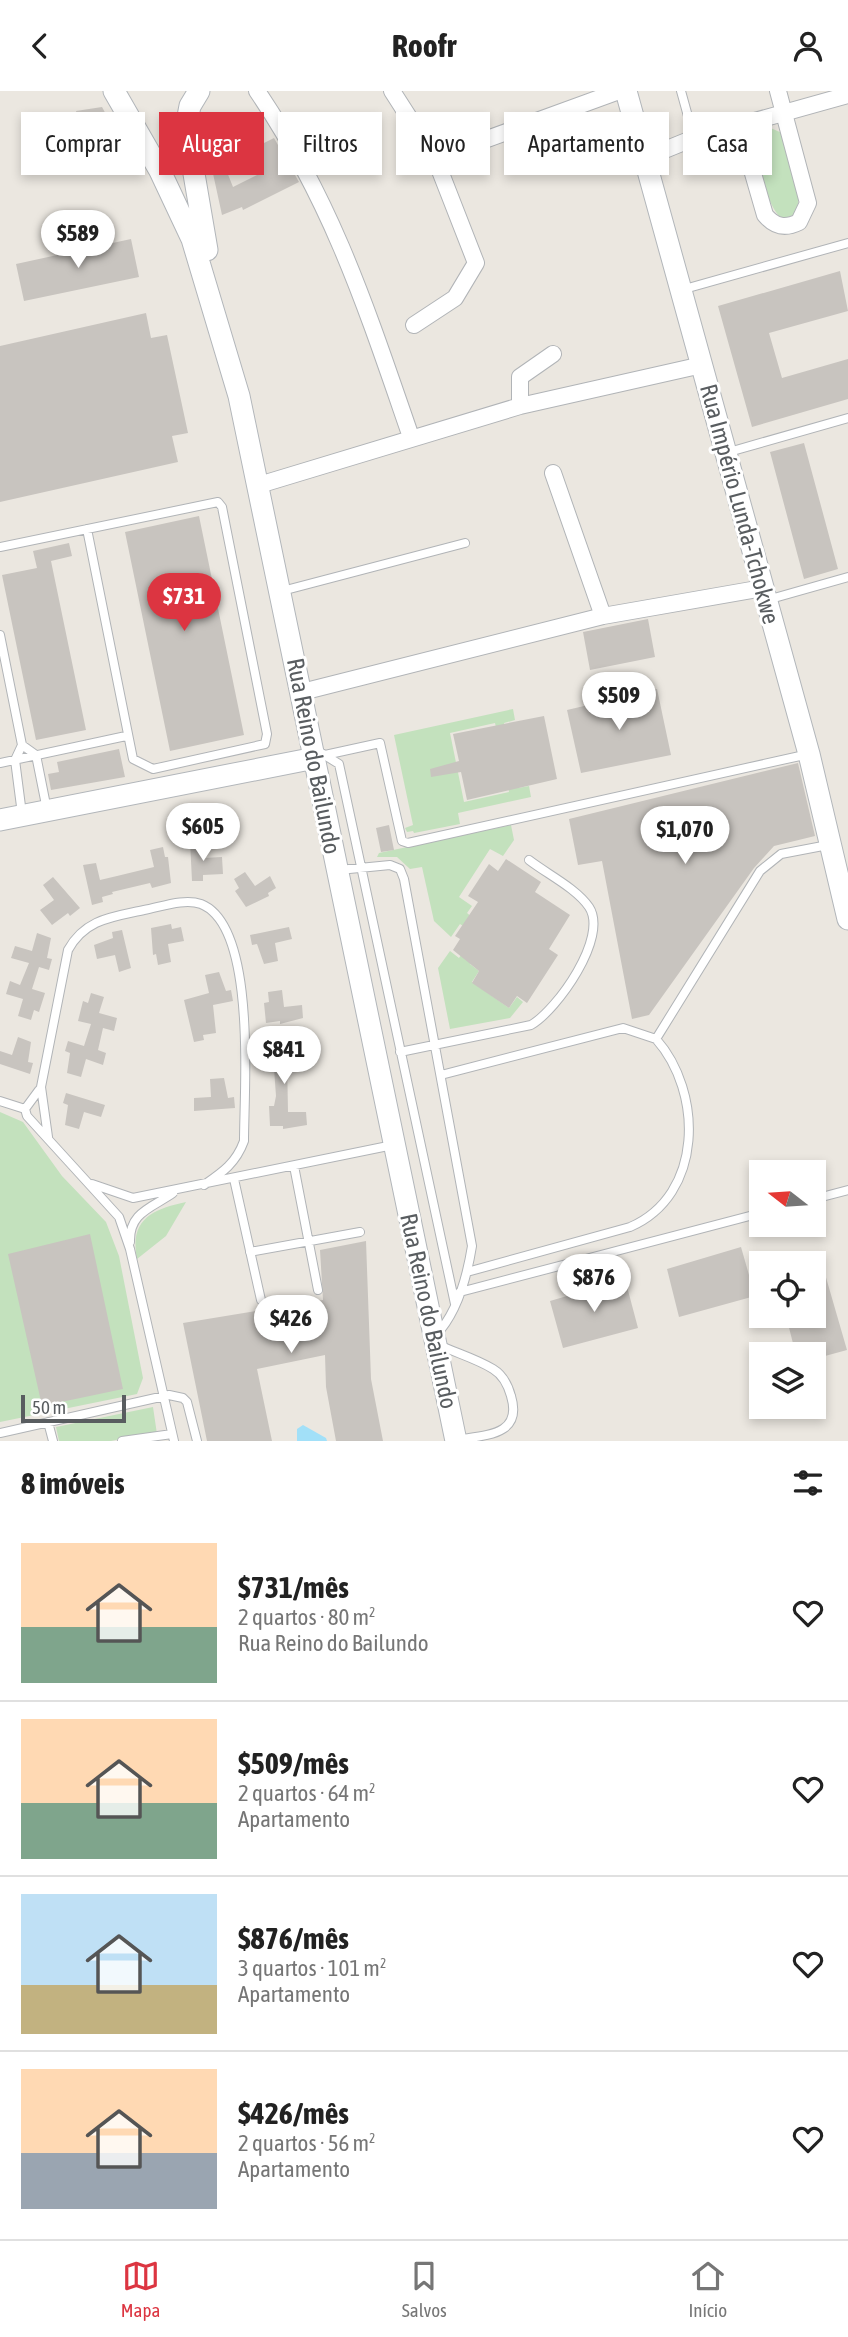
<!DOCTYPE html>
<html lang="pt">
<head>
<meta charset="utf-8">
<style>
  body { margin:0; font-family:"Asap Condensed",sans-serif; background:#f2f2f2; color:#222; height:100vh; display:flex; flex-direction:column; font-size:26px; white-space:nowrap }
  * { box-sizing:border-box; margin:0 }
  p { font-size:23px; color:#767676 }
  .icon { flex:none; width:38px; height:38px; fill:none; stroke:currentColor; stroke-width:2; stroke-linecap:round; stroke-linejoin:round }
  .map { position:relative; height:1350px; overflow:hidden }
  .panel { display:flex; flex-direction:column; background:#fff; flex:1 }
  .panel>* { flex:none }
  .guide { position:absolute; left:21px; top:21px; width:807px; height:63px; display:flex; gap:14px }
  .needle { width:46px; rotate:287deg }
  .controls { position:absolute; left:749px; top:1069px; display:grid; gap:14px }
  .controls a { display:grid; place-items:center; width:77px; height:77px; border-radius:0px; background:#fff; box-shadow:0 4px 10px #0003; font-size:35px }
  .scale { position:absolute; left:21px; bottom:18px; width:105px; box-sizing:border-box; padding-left:7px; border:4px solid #595d60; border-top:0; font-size:19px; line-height:24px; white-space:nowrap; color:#595d60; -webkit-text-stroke:5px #fff; paint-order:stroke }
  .price { position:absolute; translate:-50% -60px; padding:0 16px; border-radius:24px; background:#fff; color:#222; font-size:23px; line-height:46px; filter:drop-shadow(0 2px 4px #0008) }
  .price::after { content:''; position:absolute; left:50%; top:42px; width:21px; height:16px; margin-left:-10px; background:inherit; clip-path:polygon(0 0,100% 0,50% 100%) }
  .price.current { background:#dc3541; color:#fff }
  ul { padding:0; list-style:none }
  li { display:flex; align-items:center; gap:21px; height:175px; padding:0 21px }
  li+li { border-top:2px solid #e0e0e0 }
  li span { display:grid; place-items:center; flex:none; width:196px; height:140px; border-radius:0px; color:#555 }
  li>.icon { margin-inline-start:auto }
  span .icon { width:84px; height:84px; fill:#fffc; stroke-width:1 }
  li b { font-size:30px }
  h2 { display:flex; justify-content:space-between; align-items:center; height:84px; padding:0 21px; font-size:30px }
  .chip { padding:0 24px; border-radius:0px; background:#fff; box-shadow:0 4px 10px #0003; font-size:24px; line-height:63px }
  .chip.current { background:#dc3541; color:#fff }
  header { display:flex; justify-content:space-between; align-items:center; height:91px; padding:0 21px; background:#fff; font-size:32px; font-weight:700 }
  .tabs { display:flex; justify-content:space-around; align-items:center; height:98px; border-top:2px solid #e0e0e0; background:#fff; font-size:19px; color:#767676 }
  .tabs a { display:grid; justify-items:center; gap:4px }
  .tabs .current { color:#dc3541 }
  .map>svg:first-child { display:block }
</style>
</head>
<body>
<header><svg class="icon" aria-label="back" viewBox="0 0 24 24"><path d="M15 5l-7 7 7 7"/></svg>Roofr<svg class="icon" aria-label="person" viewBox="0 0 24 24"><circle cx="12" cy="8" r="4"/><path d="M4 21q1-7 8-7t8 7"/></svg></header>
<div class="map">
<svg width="848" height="1350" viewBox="0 0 848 1350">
  <rect width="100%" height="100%" fill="#ebe7e0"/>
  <path fill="#c3e1bd" d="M 766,35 L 782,42 C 788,64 815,125 783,128 C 767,119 754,62 755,44 Z
    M 513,618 L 515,629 L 504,632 L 506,643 L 498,645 L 495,632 L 450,642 L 464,711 L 509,701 L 507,687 L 516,685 L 518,697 L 529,695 L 531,706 L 458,722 L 460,733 L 414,742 L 413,740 L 407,741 L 405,737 L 413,734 L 394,644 Z
    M 511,734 L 514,749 L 503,765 L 490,758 L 459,806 L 472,815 L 467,822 L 473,827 L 466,837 L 460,833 L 451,846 L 434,830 L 422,776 L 410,778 L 397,766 L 377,766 L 379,762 Z
    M 468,854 L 478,861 L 470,873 L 479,880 L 472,891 L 509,917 L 517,906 L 523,911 L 510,927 L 450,938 L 438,877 L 450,860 L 459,867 Z
    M 0,1021 L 23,1031 L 62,1085 L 106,1131 L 119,1165 L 143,1287 L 137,1303 L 0,1331 Z
    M 186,1111 L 166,1145 L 137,1168 C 129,1128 153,1118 186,1111 Z
    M 153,1316 L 158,1350 L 154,1341 L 111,1350 L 59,1350 L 56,1336 Z"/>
  <path fill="#a2e0f8" d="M 303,1334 L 326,1347 L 327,1350 L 297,1350 L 297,1338 Z"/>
  <path fill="#c8c4bf" d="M 102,16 L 134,75 L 91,84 L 76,20 Z
    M 274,47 L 299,91 L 243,119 L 242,116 L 222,124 L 212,78 L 223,71 L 233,96 L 259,83 L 248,60 Z
    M 131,148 L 139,186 L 24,210 L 16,173 Z
    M 840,180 L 848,220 L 769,242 L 782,287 L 848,268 L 848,308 L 752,336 L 718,215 Z
    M 146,222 L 151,247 L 167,244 L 188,342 L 172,345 L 178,371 L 0,411 L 0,255 Z
    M 804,352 L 838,478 L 804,488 L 770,361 Z
    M 199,425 L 244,644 L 170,660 L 125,441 Z
    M 69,452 L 72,465 L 51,470 L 86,639 L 36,649 L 2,484 L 37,477 L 33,460 Z
    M 648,528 L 655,566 L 590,579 L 583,541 Z
    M 657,598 L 671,664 L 581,682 L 567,619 Z
    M 544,625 L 557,688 L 467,709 L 461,681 L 431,686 L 430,678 L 459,670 L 453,643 Z
    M 119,658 L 125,686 L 51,699 L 48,683 L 59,681 L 57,671 Z
    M 798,672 L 815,745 L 774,755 L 754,777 L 649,924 L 632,928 L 602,770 L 578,774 L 569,728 Z
    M 389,734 L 394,759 L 381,761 L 376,737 Z
    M 190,750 L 203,750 L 204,767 L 222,766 L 223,783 L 203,784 L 203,790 L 192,790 Z
    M 163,756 L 165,766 L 168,766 L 171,792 L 152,797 L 150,792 L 112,801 L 113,803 L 102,806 L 103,811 L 92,814 L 83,774 L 96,772 L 100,789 L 117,785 L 154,776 L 150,759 Z
    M 506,768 L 541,791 L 535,801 L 570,824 L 549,858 L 558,864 L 527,912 L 517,905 L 509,917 L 472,892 L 479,880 L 453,859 L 460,848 L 455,845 L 478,811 L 468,805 L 489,773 L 498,780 Z
    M 245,781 L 255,795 L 270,785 L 276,797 L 268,802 L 269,805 L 246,816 L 235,800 L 239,797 L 234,788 Z
    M 53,786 L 80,817 L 70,825 L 68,822 L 52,834 L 40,819 L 54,809 L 43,794 Z
    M 171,833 L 172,838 L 181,836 L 184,850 L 168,853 L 171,871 L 158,874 L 156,863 L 153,864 L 151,837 Z
    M 289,836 L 292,848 L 275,852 L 278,870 L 264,873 L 257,853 L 252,854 L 250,844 Z
    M 122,839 L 131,877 L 119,881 L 115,864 L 97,868 L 94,854 L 113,847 L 112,841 Z
    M 37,842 L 51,847 L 47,867 L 52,868 L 49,879 L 39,876 L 32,898 L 45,902 L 39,921 L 34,919 L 31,929 L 18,925 L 23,908 L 6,903 L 10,890 L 20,894 L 29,872 L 11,867 L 15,855 L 32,860 Z
    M 219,881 L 226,900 L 231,899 L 233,910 L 213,914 L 216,942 L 203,944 L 204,949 L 194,951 L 184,909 L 209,902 L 205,884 Z
    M 282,899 L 284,916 L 302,914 L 303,927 L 280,933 L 280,930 L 266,932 L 264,912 L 269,911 L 268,901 Z
    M 91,902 L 104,906 L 99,922 L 117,927 L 114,940 L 103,937 L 98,959 L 106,962 L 103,974 L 86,968 L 81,986 L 67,982 L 70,962 L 65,960 L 68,950 L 84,955 L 91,933 L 78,930 L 83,910 L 88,912 Z
    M 18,946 L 31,951 L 28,971 L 33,972 L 30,983 L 0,973 L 0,960 L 12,964 Z
    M 303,952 L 304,965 L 287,967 L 288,1021 L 306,1021 L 307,1034 L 283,1038 L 283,1035 L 270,1035 L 269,1015 L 274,1015 L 276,1005 L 274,977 L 271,977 L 270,966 L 264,966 L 263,956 Z
    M 224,987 L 228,1007 L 234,1006 L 235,1017 L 194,1020 L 194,1007 L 211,1006 L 210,988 Z
    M 66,1002 L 105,1014 L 101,1026 L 84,1021 L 79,1038 L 65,1034 L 68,1014 L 63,1012 Z
    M 90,1143 L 123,1298 L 42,1315 L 8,1163 Z
    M 366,1150 L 371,1288 L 383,1350 L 336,1350 L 326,1296 L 325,1264 L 257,1278 L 272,1350 L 207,1350 L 183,1232 L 323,1209 L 320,1159 Z
    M 741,1156 L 755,1205 L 679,1226 L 667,1178 Z
    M 825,1183 L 847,1259 L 814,1268 L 814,1264 L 796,1264 L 786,1225 L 814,1225 L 814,1187 Z
    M 625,1188 L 638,1237 L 563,1257 L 550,1210 Z"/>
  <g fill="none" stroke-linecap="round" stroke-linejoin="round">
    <g stroke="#b1b4b7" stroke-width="10">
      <path id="lane" d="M 681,0 L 694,47
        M 195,80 L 226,62
        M 681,199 L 848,152
        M 729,361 L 848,327
        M 0,456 L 218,411 L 222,416 L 267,643 L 265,653 L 153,678 L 133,668 L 87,438
        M 282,500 L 465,452
        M 767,509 L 848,486
        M 0,544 L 22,654 L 15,669 L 22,723
        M 22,654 L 36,664 L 47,719
        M 318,660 L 339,673 L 455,1213
        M 325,664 L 380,652 L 402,750 L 408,752 L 809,663
        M 0,672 L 126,645
        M 339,779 L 390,774 L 400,778 L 404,788 L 472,1155 C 467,1186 458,1221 436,1244
        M 400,961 L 531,934 C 557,919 609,846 589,816 C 576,797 547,783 529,769
        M 441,984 L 623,937 L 656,948
        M 0,1010 L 25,1018 L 27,1025 L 119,1126 L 130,1158 L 174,1350
        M 25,1018 L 39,999
        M 48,1046 L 41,996 L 68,859 C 85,828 112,826 144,819 C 161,816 184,807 201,813 C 257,835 244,998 244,1050 C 236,1072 223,1081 204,1094
        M 294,1075 L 318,1199
        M 234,1088 L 261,1209
        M 92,1093 L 133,1107 L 393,1054
        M 814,1108 L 848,1099
        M 130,1151 C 129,1121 152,1117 173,1102
        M 250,1161 L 360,1141
        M 467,1181 L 630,1136 C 704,1104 703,1001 656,948 L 760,780 L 781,763 L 828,754
        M 460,1201 L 761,1122
        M 439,1254 C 456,1262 477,1268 493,1278 C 503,1284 508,1294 511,1305 C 523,1345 485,1344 456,1349
        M 48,1331 L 53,1350
        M 0,1342 L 169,1304 L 183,1307 L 187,1311 L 197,1350
        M 122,1350 L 172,1343"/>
    </g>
    <g stroke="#b1b4b7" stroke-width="18">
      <path id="street" d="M 257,0 C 333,112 367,219 411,346
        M 392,0 L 435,67 L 476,172 L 455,207 L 414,234
        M 739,34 L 765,124 C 775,136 785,138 799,131 L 808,112 L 778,0
        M 435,67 L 619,0
        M 645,67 L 694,47 L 848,4
        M 520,315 L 520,286 L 553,263
        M 553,382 L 603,525
        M 259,394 L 520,315 L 702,274
        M 302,601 L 603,525 L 763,497"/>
    </g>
    <g stroke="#b2b6ba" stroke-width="23">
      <path id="secondary" d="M 114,0 L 160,80 L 192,148 L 239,305 L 456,1350
        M 199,0 L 190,15 L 186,36 L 207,159
        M 626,0 L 809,663 L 848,828
        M 0,729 L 315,667"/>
    </g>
    <use href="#lane" stroke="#fff" stroke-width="8"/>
    <use href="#street" stroke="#fff" stroke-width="16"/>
    <use href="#secondary" stroke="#fff" stroke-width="21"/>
  </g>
  <g text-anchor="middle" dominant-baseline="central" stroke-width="6" stroke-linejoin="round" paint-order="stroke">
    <g font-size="24" fill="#595d60" stroke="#fff">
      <text transform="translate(740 413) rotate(75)">Rua Império Lunda-Tchokwe</text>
      <text transform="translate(314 665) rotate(79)">Rua Reino do Bailundo</text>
      <text transform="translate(429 1220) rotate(78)">Rua Reino do Bailundo</text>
    </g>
  </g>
</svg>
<div class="controls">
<a><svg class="needle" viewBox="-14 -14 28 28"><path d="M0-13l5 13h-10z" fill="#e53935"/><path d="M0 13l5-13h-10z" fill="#767676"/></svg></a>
<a><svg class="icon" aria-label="locate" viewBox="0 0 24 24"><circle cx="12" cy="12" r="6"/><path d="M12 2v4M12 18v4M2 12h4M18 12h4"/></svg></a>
<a><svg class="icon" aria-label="layers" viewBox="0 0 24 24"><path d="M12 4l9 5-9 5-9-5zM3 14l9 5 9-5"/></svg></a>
</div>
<div class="scale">50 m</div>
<b class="price" style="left:78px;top:179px">$589</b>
<b class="price current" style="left:184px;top:542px">$731</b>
<b class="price" style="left:619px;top:641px">$509</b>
<b class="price" style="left:203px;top:772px">$605</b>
<b class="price" style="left:685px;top:775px">$1,070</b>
<b class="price" style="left:284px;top:995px">$841</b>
<b class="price" style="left:594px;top:1223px">$876</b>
<b class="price" style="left:291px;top:1264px">$426</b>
<div class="guide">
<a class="chip">Comprar</a>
<a class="chip current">Alugar</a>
<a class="chip">Filtros</a>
<a class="chip">Novo</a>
<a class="chip">Apartamento</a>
<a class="chip">Casa</a>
</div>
</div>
<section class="panel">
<h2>8 imóveis<svg class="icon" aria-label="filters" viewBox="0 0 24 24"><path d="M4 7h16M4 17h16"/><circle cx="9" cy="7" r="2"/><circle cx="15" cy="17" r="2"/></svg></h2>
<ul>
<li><span style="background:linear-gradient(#ffd9b3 60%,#7fa58c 0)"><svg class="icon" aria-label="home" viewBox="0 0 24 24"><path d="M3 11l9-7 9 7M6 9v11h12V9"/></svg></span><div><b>$731/mês</b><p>2 quartos · 80 m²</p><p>Rua Reino do Bailundo</p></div><svg class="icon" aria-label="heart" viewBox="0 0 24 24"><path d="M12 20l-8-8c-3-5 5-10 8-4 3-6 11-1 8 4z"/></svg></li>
<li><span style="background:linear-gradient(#ffd9b3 60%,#7fa58c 0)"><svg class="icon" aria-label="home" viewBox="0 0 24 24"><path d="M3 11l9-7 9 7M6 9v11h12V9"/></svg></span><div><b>$509/mês</b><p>2 quartos · 64 m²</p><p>Apartamento</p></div><svg class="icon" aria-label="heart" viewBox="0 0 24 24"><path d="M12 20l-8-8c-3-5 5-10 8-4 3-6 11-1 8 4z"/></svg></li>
<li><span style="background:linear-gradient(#bfe0f5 65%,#c2b280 0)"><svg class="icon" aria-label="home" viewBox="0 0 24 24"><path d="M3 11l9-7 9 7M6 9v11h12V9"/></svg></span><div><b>$876/mês</b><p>3 quartos · 101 m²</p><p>Apartamento</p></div><svg class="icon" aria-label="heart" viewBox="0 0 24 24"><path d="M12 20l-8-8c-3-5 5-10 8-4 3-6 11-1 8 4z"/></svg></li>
<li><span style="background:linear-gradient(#ffd9b3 60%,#9aa5b1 0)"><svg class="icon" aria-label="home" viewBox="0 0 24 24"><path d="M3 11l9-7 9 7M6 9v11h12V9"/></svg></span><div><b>$426/mês</b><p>2 quartos · 56 m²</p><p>Apartamento</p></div><svg class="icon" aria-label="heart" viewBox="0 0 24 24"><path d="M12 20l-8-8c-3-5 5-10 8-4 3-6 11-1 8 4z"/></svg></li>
</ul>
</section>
<nav class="tabs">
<a class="current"><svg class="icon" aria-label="map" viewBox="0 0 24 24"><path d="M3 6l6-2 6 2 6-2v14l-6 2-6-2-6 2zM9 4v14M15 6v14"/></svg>Mapa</a>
<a><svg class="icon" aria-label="saved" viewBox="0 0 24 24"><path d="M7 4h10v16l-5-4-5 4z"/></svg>Salvos</a>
<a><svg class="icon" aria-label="home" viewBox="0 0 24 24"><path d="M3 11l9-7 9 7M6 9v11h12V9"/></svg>Início</a>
</nav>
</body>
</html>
